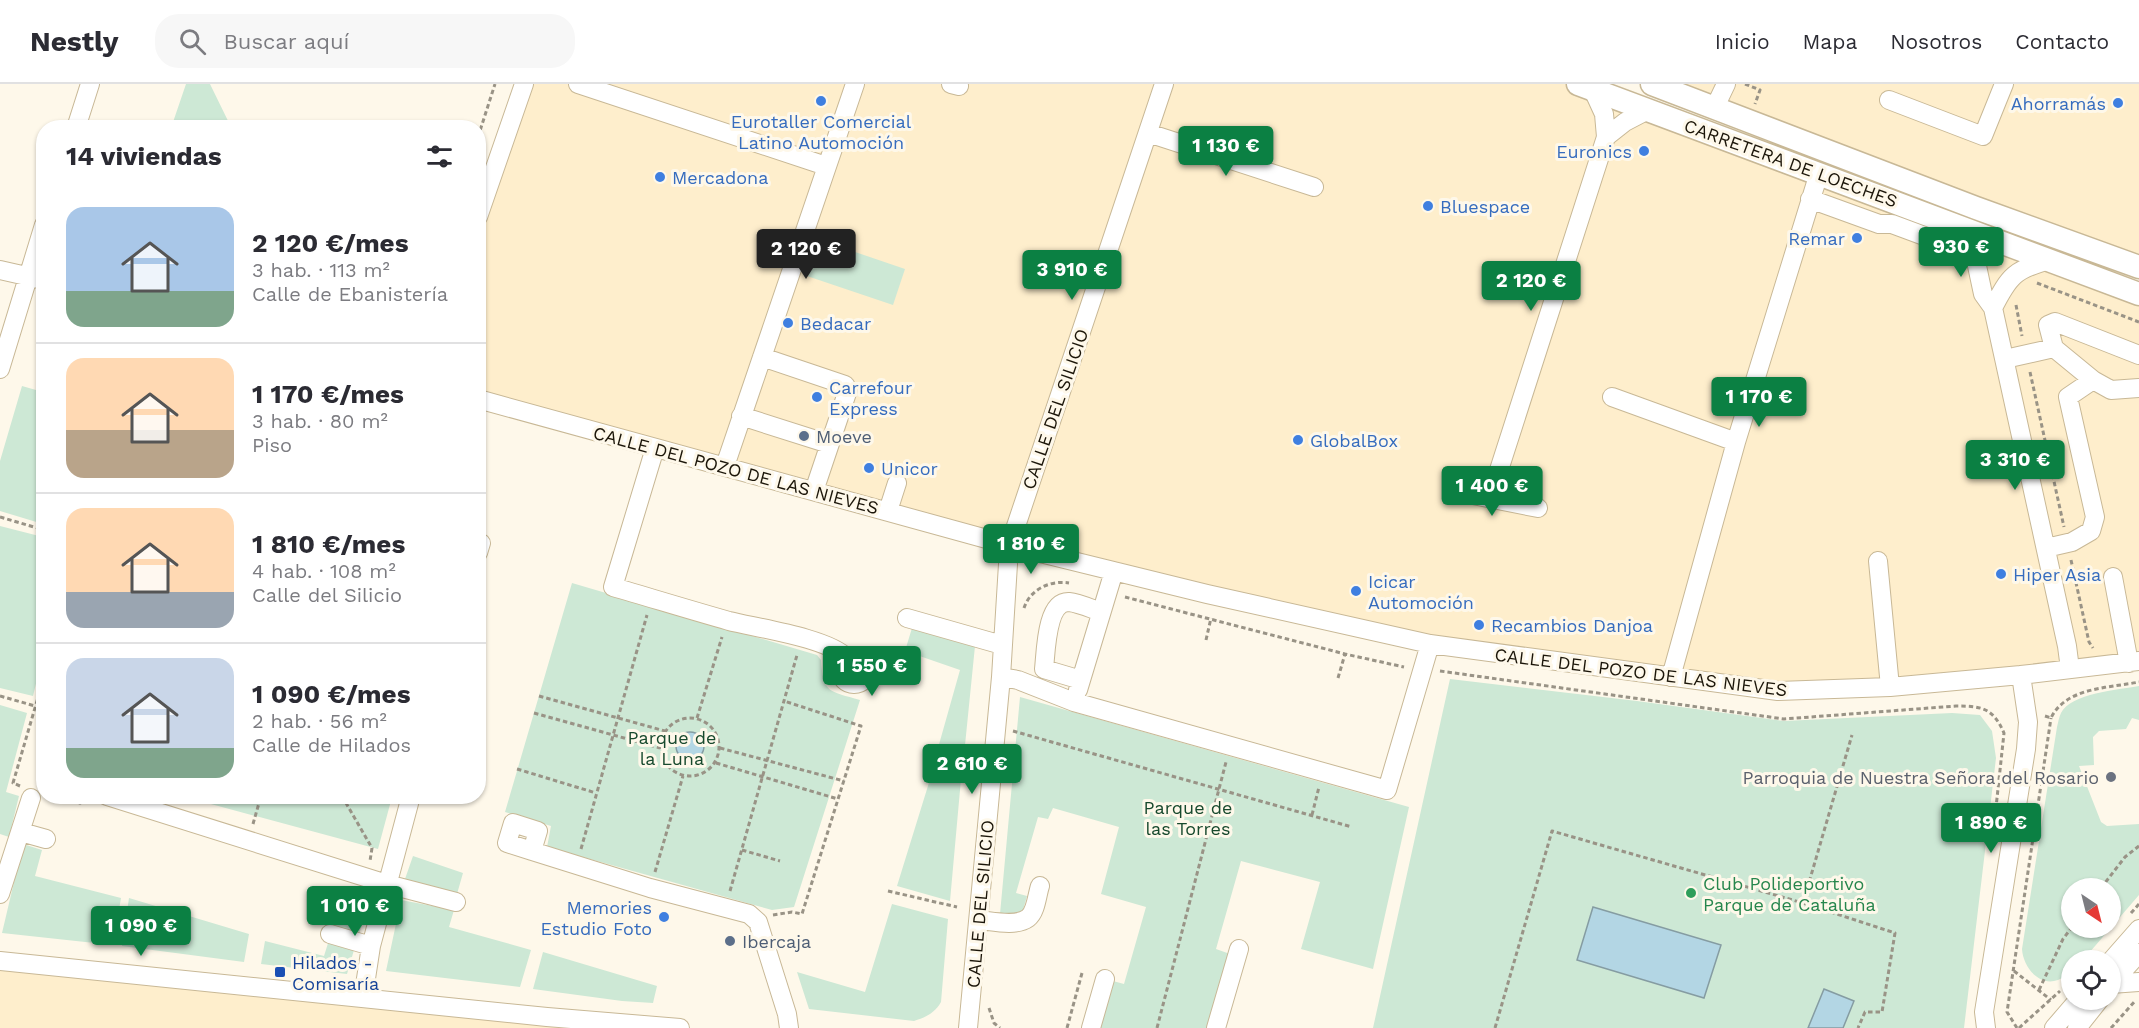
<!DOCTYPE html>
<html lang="es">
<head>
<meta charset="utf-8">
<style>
  body { margin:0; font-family:"Work Sans",sans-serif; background:#f7f7f7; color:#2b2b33; height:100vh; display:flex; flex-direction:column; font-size:22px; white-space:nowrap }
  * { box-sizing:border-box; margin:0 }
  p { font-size:20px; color:#7c7c81 }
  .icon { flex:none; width:33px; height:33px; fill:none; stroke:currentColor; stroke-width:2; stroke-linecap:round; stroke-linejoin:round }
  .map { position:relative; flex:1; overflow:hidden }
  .panel { position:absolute; left:36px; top:36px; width:450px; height:684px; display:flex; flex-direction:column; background:#fff; border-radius:24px; box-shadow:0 2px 4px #0004 }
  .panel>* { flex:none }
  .needle { width:39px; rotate:145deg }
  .fabs { position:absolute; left:2061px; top:794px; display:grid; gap:12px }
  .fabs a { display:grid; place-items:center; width:60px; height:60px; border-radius:50%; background:#fff; box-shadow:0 2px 4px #0004; font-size:30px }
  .price { position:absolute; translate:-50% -51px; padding:0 14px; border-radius:6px; background:#0b8043; color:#fff; font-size:20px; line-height:39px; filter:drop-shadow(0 2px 3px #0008) }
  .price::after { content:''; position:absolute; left:50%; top:36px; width:18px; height:14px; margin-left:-9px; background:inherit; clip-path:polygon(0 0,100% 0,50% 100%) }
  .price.active { background:#222; color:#fff }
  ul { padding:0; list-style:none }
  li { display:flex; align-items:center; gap:18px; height:150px; padding:0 30px }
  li+li { border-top:2px solid #e1e1e2 }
  li span { display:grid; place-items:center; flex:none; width:168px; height:120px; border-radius:18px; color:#555 }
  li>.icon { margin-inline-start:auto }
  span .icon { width:72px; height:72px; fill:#fffc; stroke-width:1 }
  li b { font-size:26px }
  h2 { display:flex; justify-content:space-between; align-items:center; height:72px; padding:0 30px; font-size:26px }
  header { display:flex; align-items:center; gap:36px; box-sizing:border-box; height:84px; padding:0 30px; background:#fff; border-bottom:2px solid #e1e1e2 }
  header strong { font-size:28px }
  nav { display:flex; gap:33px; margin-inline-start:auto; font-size:21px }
  .search { width:420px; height:54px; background:#f7f7f7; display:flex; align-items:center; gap:15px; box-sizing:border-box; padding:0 21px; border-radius:24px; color:#7c7c81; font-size:22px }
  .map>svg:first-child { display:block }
</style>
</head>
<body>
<header>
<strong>Nestly</strong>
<div class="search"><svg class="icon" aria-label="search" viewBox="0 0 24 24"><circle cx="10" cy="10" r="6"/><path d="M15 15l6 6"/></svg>Buscar aquí</div>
<nav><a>Inicio</a><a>Mapa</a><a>Nosotros</a><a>Contacto</a></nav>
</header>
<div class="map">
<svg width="2139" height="944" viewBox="0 0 2139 944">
  <rect width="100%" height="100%" fill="#fef8ea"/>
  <path fill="#feeecc" d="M 524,0 L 1578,0 L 2139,210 L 2139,577 L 1825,606 L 1457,565 L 1028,466 L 1027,456 L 1022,448 L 1007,445 L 998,449 L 994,457 L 479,315 L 479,133 Z
    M 1652,0 L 2139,0 L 2139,183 Z
    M 0,877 L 680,944 L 0,944 Z"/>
  <path fill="#cde8d5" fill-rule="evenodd" d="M 186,0 L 210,0 L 231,43 L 171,44 Z
    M 817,155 L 905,185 L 893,221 L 804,191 Z
    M 22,302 L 43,308 L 43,440 L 0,427 L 0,377 Z
    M 0,442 L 43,453 L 43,571 L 33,612 L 0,604 Z
    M 572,499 L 817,571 L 821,576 C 823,610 830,607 860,616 L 794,823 L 772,826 L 547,763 L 551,742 L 505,728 Z
    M 912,544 L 975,562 L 964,671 L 938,664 L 960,586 L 905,567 Z
    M 1450,595 L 1637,617 L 1784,637 L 1952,629 L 1980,631 L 1992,647 L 1996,674 L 1964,944 L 1373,944 Z
    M 2139,602 L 2139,636 L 2132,634 L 2126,645 L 2099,647 L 2093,653 L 2094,681 L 2079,682 L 2101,738 L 2107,742 L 2139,740 L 2139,811 L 2083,876 L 2072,876 L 2071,888 C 2067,891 2063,894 2058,896 C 2038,903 2023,882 2022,865 L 2057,643 C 2058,639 2059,633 2061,629 C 2071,609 2118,606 2139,602 ZM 2072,804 L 2110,804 L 2110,843 L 2072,843 Z
    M 1020,613 L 1409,723 L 1373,885 L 1301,865 L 1320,798 L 1241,777 L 1216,865 L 1230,870 L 1209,944 L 1098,944 L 1113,897 L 1124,900 L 1146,823 L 1101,810 L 1119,743 L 1053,724 L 1048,735 L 1038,733 L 1016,809 L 1027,812 L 1022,830 L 1000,830 Z
    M 0,621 L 27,629 L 6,708 L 19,712 L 9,753 L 0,750 Z
    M 936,676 L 962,684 L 950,817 L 897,802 Z
    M 185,713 L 392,713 L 378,765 Z
    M 23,760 L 42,766 L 35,792 L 121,814 L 113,861 L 2,849 Z
    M 413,772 L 463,789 L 457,810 L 405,795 Z
    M 346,802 L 372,809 L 359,850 L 334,843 Z
    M 129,814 L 249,850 L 244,878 L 122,862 Z
    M 401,816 L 454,826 L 449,843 L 531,866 L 520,903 L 386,887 Z
    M 892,820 L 948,835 L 941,918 C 935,929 926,933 914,937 L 809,925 L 797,888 L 865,908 Z
    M 329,856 L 354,866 L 347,890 L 261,880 L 265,857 L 324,872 Z
    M 543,868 L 657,902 L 653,919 L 622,917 L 533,905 Z"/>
  <path fill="#b3d6e4" stroke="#859ca2" stroke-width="1.5" d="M676 662a14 14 0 1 1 28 0a14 14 0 1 1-28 0Z
    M 1593,823 L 1721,861 L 1704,914 L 1577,876 Z
    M 1824,905 L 1854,917 L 1843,944 L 1808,944 Z"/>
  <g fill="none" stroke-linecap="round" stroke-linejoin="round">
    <g stroke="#c8b896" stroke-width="20">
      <path id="minor" d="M 578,0 L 826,82
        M 951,0 L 959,2
        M 1889,16 L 1983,52 L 2004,0
        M 1715,23 L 1726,0
        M 76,44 L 90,0
        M 1148,49 L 1314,103
        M 1606,53 L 1625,38 L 1648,26
        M 1810,115 L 1879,140 L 1892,140 L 1946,160 L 1973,163
        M 478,133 L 524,0
        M 1966,144 L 1973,163 L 1983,210 L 1993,224 L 2067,562 L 2070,585
        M 0,186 L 44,196
        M 1993,224 C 2009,192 2015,185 2050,176
        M 2054,264 L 2048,241 L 2055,238 L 2139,271
        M 762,273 L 845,301 L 848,306 L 814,407
        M 2005,275 L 2054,264 L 2093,296 L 2111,306 L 2139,304
        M 0,285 L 44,141
        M 1612,313 L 1736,358
        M 478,315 L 994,457
        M 741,332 L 829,360
        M 655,364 L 613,503 C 651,514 690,526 729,537 C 757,544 828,554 847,574
        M 725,382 L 855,0
        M 1453,407 L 1538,424
        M 1490,414 L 1606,53 L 1604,30 L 1593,6
        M 888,427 L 897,399
        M 1015,445 L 1164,0
        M 478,459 L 481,459 L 478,469
        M 2046,464 L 2072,458 L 2091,447 L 2095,433 L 2068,313 L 2093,296
        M 1028,466 L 1207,510 L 1430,560 L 1778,607 L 1890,603 L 2021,591 L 2139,577
        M 1878,477 L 1890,603
        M 2113,493 L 2129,579
        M 907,534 L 1002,561
        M840 586a14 14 0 1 1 28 0a14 14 0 1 1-28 0Z
        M 1001,593 L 1018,596 L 1074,618 L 1387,706 L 1430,560
        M 1671,593 L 1736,358 L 1819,89
        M 1081,596 L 1044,585 C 1046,568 1046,517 1069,518 C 1079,519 1092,525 1101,528
        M 1078,606 L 1114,487
        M 107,712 L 387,800 L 456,818
        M 513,739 L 538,747 L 532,767 L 507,759 Z
        M 21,748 L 46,755
        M 532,767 L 650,804 L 749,830 L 758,838 L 787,930 L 789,944
        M 0,810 L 31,714
        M 979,836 C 992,837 1016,843 1028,834 C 1036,828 1037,811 1040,802
        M 330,850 L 371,862
        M 0,877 L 547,933 L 680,944
        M 2110,878 L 2139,845
        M 2111,900 L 2139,898
        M 2110,901 L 2139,869
        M 363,914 L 371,862 L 411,712
        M 968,944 L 1001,593 L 1008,480
        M 1091,944 L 1105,895
        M 1216,944 L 1239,865
        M 1986,944 L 1984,928 L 2026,665 L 2028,638 L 2021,591
        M 2054,944 L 2079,915
        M 2077,944 L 2100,915"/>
    </g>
    <g stroke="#c8b896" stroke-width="25">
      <path id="major" d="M 1578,0 L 2139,210
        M 1652,0 L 1976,124 L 2139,183"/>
    </g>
    <path stroke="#999386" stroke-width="3" stroke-dasharray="4.5 3" stroke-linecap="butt" d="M 1745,0 L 1760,6 L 1755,20
      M 478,53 L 495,0
      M 2037,199 L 2139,238
      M 2016,221 L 2022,252
      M 2030,288 L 2064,443
      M 0,433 L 44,446
      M 2071,476 L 2089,558 L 2093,564
      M 1125,513 L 1345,570 L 1404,583
      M 1024,524 C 1030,505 1051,496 1069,499
      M 1206,556 L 1211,534
      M 1440,587 L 1784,635 L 1956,622 C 1982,622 1993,624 2004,649 L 1994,742
      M 1338,594 L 1345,570
      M 0,612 L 35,622
      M 539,612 L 665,647
      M 534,629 L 660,664
      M 2045,632 L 2051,634 C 2066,603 2109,604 2139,598
      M661 663a29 29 0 1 1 58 0a29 29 0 1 1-58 0Z
      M 697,634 L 722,553
      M 1013,647 L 1352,743
      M 720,664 L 844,697
      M 930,668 L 968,679
      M 716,679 L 838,715
      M 517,685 L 596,709
      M 20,702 L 13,699 L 44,593
      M 57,712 L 80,719 L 90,715
      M 342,712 L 372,764 L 370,777
      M 1312,731 L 1319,703
      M 253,740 L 261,712
      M 581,765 L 647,531
      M 742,766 L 780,777
      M 655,788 L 683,692
      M 2101,804 L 2125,773 L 2139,762
      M 730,807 L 797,571
      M 888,807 L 957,823
      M 1803,819 L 1852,651
      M 2131,829 L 2139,820
      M 773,831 L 792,828 L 802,830 L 861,642 L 784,617
      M 2014,887 L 2051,916
      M 2039,906 L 2063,855 L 2072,843
      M 989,924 L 994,939 L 1000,944
      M 1067,944 L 1082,889
      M 1157,944 L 1226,678
      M 1495,944 L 1552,747 L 1803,819 L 1895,849 L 1882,928 L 1865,928 L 1858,944
      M 2017,944 L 2007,928 L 2051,634
      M 2019,944 L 2060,907
      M 2111,944 L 2136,916"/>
    <use href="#minor" stroke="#fff" stroke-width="18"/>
    <use href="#major" stroke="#fff" stroke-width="22"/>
  </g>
  <g fill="#3f7fe0" stroke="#fef8ea" stroke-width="2">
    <circle cx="821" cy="17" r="6"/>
    <circle cx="2118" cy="19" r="6"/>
    <circle cx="1644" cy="67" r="6"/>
    <circle cx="660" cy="93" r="6"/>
    <circle cx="1428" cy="122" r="6"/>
    <circle cx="1857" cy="154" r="6"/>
    <circle cx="788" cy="239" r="6"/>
    <circle cx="817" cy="313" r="6"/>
    <circle cx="1298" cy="356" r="6"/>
    <circle cx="869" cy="384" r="6"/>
    <circle cx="2001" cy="490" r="6"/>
    <circle cx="1356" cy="507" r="6"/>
    <circle cx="1479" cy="541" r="6"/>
    <circle cx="664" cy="833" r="6"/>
  </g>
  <g fill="#5c6f8a" stroke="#fef8ea" stroke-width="2">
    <circle cx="804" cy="352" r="6"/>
    <circle cx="730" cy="857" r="6"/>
  </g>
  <circle fill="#6b7280" stroke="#fef8ea" stroke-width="2" cx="2111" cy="693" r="6"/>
  <circle fill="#2e9e5b" stroke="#fef8ea" stroke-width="2" cx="1691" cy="809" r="6"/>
  <rect fill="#1a4fb4" stroke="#fef8ea" stroke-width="2" x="274" y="882" width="12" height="12" rx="3"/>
  <g text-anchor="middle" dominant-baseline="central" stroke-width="6" stroke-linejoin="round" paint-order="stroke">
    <g font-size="18" fill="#366cbe" stroke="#fef8ea" text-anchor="start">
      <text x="2106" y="19" text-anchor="end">Ahorramás</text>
      <text x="821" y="37" text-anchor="middle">Eurotaller Comercial<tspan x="821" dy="21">Latino Automoción</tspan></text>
      <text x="1632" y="67" text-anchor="end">Euronics</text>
      <text x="672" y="93">Mercadona</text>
      <text x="1440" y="122">Bluespace</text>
      <text x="1845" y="154" text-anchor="end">Remar</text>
      <text x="800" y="239">Bedacar</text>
      <text x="829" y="303">Carrefour<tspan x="829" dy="21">Express</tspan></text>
      <text x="1310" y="356">GlobalBox</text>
      <text x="881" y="384">Unicor</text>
      <text x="2013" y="490">Hiper Asia</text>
      <text x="1368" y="497">Icicar<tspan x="1368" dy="21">Automoción</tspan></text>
      <text x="1491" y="541">Recambios Danjoa</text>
      <text x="652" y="823" text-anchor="end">Memories<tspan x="652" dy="21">Estudio Foto</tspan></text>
    </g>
    <g font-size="18" fill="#1b1509" stroke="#fef8ea">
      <text transform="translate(1791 79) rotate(20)">CARRETERA DE LOECHES</text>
      <text transform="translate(1055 325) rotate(-71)">CALLE DEL SILICIO</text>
      <text transform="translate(736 386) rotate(15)">CALLE DEL POZO DE LAS NIEVES</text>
      <text transform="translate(1641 588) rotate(7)">CALLE DEL POZO DE LAS NIEVES</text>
      <text transform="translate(980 820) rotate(-85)">CALLE DEL SILICIO</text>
    </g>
    <g font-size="18" fill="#4e5e75" stroke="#fef8ea" text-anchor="start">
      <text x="816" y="352">Moeve</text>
      <text x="742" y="857">Ibercaja</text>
    </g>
    <g font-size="18" fill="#17492d" stroke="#fef8ea">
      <text x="672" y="653">Parque de<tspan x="672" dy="21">la Luna</tspan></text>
      <text x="1188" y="723">Parque de<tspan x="1188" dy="21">las Torres</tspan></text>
    </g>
    <g font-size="18" fill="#5b616d" stroke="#fef8ea" text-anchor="end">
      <text x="2099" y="693">Parroquia de Nuestra Señora del Rosario</text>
    </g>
    <g font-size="18" fill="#27864d" stroke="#fef8ea" text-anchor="start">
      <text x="1703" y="799">Club Polideportivo<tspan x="1703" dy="21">Parque de Cataluña</tspan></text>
    </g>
    <g font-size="18" fill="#164399" stroke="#fef8ea" text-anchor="start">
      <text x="292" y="878">Hilados -<tspan x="292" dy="21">Comisaría</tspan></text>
    </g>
  </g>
</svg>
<div class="fabs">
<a><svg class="needle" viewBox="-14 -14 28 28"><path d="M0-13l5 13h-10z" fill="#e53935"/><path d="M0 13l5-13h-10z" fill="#7c7c81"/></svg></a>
<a><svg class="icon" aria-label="locate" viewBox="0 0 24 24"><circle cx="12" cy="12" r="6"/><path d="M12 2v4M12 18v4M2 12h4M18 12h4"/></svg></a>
</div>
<b class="price" style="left:1226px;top:93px">1 130 €</b>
<b class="price" style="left:1961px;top:194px">930 €</b>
<b class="price active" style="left:806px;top:196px">2 120 €</b>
<b class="price" style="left:1072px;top:217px">3 910 €</b>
<b class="price" style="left:1531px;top:228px">2 120 €</b>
<b class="price" style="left:1759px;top:344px">1 170 €</b>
<b class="price" style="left:2015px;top:407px">3 310 €</b>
<b class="price" style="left:1492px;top:433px">1 400 €</b>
<b class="price" style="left:1031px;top:491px">1 810 €</b>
<b class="price" style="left:872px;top:613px">1 550 €</b>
<b class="price" style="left:972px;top:711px">2 610 €</b>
<b class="price" style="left:1991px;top:770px">1 890 €</b>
<b class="price" style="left:355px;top:853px">1 010 €</b>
<b class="price" style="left:141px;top:873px">1 090 €</b>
<section class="panel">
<h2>14 viviendas<svg class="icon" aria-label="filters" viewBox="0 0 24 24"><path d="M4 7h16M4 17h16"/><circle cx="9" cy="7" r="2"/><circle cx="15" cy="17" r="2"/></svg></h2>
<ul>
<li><span style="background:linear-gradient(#a9c7e8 70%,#7fa58c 0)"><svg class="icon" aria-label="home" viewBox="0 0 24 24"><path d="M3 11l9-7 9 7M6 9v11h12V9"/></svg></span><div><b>2 120 €/mes</b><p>3 hab. · 113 m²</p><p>Calle de Ebanistería</p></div></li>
<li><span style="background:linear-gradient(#ffd9b3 60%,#b9a48a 0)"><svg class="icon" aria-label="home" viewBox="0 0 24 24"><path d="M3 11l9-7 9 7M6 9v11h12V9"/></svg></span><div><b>1 170 €/mes</b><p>3 hab. · 80 m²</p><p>Piso</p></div></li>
<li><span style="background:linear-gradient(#ffd9b3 70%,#9aa5b1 0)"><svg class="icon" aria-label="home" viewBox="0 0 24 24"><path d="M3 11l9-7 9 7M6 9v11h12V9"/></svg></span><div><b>1 810 €/mes</b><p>4 hab. · 108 m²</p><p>Calle del Silicio</p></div></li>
<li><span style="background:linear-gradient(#c9d6e8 75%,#7fa58c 0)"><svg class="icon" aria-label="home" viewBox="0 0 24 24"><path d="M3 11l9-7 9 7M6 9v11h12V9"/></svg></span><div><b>1 090 €/mes</b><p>2 hab. · 56 m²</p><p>Calle de Hilados</p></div></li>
</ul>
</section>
</div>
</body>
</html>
